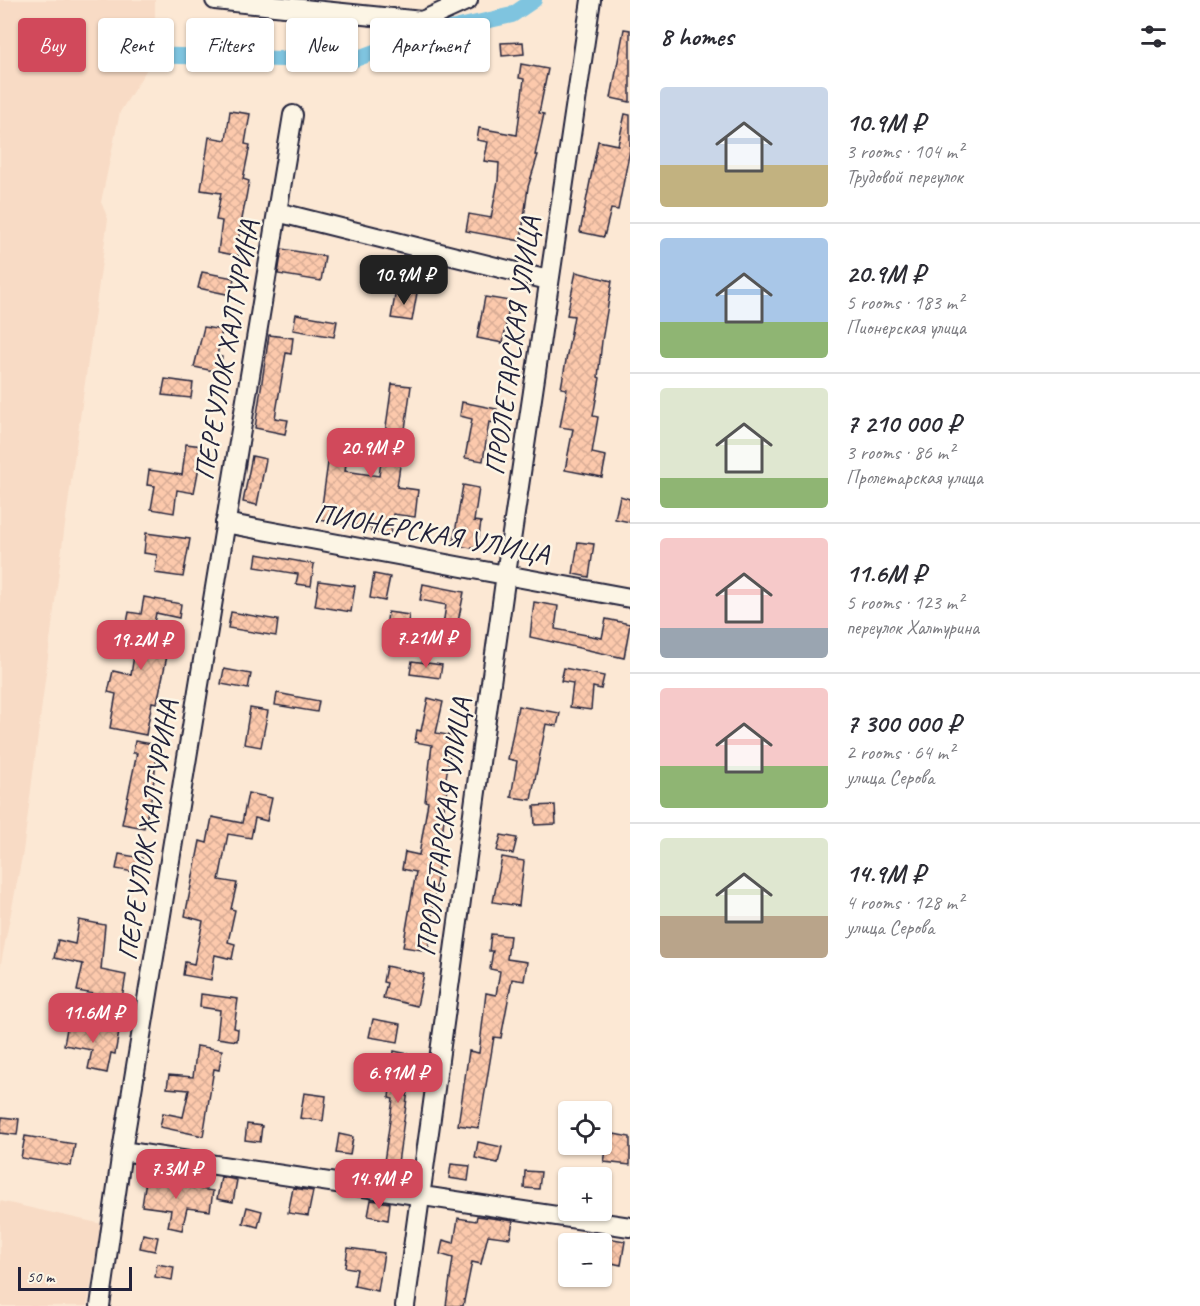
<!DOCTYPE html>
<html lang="en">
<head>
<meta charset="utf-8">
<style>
  body { margin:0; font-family:Caveat,sans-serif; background:#f7f7f7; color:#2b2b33; height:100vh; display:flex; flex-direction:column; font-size:22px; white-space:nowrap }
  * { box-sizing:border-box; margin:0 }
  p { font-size:20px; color:#7c7c81 }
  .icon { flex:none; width:33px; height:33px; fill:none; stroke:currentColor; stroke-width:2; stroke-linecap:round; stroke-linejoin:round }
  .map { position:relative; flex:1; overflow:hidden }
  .drawer { display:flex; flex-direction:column; background:#fff; width:570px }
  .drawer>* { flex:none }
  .hud { position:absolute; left:18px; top:18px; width:522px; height:54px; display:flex; gap:12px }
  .tools { position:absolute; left:558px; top:1101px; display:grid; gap:12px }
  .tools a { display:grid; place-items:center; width:54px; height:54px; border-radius:6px; background:#fff; box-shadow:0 2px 4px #0004; font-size:30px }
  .scale { position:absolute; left:18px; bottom:15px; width:114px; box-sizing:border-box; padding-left:6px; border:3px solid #22223b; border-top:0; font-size:16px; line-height:21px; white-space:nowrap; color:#22223b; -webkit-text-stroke:4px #fcf5e5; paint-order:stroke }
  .price { position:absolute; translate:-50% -51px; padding:0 14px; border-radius:12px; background:#d1495b; color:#fff; font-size:20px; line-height:39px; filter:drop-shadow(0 2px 3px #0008) }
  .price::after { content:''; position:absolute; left:50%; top:36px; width:18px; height:14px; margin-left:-9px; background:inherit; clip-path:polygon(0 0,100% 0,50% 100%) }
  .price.on { background:#222; color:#fff }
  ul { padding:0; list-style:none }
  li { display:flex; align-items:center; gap:18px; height:150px; padding:0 30px }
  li+li { border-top:2px solid #e1e1e2 }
  li span { display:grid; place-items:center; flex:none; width:168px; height:120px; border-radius:6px; color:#555 }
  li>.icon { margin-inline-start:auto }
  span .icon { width:72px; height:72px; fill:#fffc; stroke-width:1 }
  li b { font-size:26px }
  h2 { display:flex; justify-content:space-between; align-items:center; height:72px; padding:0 30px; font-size:26px }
  .tag { padding:0 21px; border-radius:6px; background:#fff; box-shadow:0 2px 4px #0004; font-size:21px; line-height:54px }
  .tag.on { background:#d1495b; color:#fff }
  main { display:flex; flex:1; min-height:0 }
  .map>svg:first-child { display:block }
</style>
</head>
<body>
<main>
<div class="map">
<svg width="630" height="1306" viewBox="0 0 630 1306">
  <defs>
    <pattern id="building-cross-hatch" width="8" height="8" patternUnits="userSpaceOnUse" patternTransform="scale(1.5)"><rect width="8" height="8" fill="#fcc9ac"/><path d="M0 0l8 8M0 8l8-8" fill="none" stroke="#d8ac95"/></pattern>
  </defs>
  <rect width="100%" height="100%" fill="#fce8d4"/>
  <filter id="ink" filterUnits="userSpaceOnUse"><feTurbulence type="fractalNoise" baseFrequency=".0167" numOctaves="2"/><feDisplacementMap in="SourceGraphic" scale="12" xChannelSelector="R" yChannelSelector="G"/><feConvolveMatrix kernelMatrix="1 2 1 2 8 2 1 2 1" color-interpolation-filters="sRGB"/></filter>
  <g filter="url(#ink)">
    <path fill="#f8dbc5" d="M 0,0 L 155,0 L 155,56 L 120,112 L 101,202 L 108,219 L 64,532 L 23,852 L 0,968 Z
      M 0,1201 L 102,1224 L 87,1306 L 0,1306 Z"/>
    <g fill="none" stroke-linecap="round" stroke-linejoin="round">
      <path stroke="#7fc4df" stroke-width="16" d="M 147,55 L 350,61 L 415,37 L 512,15 L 534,0"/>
    </g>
    <path fill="url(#building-cross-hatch)" stroke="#22223b" stroke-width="1.5" d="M 624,29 L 630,30 L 630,102 L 611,98 Z
      M 523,42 L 524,54 L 502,56 L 501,43 Z
      M 521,64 L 548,69 L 539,113 L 544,114 L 535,155 L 538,155 L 528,187 L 521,241 L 466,231 L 469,214 L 491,218 L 498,181 L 499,163 L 484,161 L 488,142 L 477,140 L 479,128 L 517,135 L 524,79 L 519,78 Z
      M 230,111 L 250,114 L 245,144 L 250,145 L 243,179 L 249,181 L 238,241 L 242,241 L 239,256 L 218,252 L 222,221 L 216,220 L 221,193 L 201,190 L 209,137 L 226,140 Z
      M 625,114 L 630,115 L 630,150 L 618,210 L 611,209 L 604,237 L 580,232 L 598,141 L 618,145 Z
      M 282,249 L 325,256 L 321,281 L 278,274 Z
      M 202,272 L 234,278 L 231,295 L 198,288 Z
      M 576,272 L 612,281 L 602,341 L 598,377 L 600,378 L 593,416 L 598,417 L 592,453 L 606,456 L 602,477 L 565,470 L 573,429 L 560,427 L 567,389 L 561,388 L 574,316 L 567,315 Z
      M 396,290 L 417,293 L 412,321 L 391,318 Z
      M 485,297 L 510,301 L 503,343 L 477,338 Z
      M 296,314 L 337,321 L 334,337 L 293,330 Z
      M 204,327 L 222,330 L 217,356 L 222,357 L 219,372 L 194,367 Z
      M 269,335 L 293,338 L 291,354 L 286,353 L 275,418 L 288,420 L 285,434 L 255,428 Z
      M 165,379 L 193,383 L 191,398 L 162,395 Z
      M 392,384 L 411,386 L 397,487 L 418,490 L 415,517 L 393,514 L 390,535 L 371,532 L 372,528 L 320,520 L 331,441 L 349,443 L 345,471 L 379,476 Z
      M 462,402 L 497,409 L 495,423 L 489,422 L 483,461 L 465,458 L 472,419 L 460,416 Z
      M 186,444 L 203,446 L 194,493 L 177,490 L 174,513 L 151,509 L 155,486 L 147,485 L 149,470 L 182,475 Z
      M 252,456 L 266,459 L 257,505 L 243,502 Z
      M 463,485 L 479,488 L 474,521 L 481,522 L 477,549 L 453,545 Z
      M 620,496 L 630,499 L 630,522 L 615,519 Z
      M 146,533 L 190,539 L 183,577 L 155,573 L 157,555 L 144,553 Z
      M 578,542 L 594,544 L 589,577 L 573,574 Z
      M 257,554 L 314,564 L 311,586 L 296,584 L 298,574 L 255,567 Z
      M 374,574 L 390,577 L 385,601 L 370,598 Z
      M 319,581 L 355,586 L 351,612 L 315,606 Z
      M 423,584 L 464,592 L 457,627 L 469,629 L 466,644 L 441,639 L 446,605 L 420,600 Z
      M 144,597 L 181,604 L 179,618 L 156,613 L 148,653 L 167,656 L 157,703 L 152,702 L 146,735 L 110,728 L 116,694 L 108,692 L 113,671 L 131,675 L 137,635 L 125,633 L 129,612 L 141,614 Z
      M 534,602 L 558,606 L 555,629 L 602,638 L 606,619 L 630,624 L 624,658 L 530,637 Z
      M 231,612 L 278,620 L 276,636 L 228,628 Z
      M 388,612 L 409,615 L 406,639 L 385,636 Z
      M 412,661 L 442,665 L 440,678 L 410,674 Z
      M 564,668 L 604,676 L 601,689 L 593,687 L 591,710 L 570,707 L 573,683 L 561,681 Z
      M 224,669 L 251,674 L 248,689 L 221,684 Z
      M 277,693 L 319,701 L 317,712 L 275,705 Z
      M 428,698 L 443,702 L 436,733 L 453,736 L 444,790 L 447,791 L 442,819 L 444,819 L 428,951 L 403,947 L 416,872 L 402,869 L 405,852 L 419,855 L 428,802 L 425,801 L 432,745 L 415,742 L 417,730 L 421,731 Z
      M 518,706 L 560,713 L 557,726 L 546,724 L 531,800 L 511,797 L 517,761 L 508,759 Z
      M 250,708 L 268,711 L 261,747 L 244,744 Z
      M 135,741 L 158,745 L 152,795 L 144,828 L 122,824 L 137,753 L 133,753 Z
      M 248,793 L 272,798 L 267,821 L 255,818 L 251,838 L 228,834 L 219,880 L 237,883 L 231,909 L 235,910 L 228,942 L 235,944 L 232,959 L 215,955 L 211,980 L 183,975 L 185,962 L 194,964 L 203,921 L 185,916 L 200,841 L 207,843 L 212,817 L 242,823 Z
      M 555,805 L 556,824 L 535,825 L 534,806 Z
      M 501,835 L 517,838 L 513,854 L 497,851 Z
      M 119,854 L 142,858 L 139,873 L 116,869 Z
      M 502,857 L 524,861 L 519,906 L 493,902 Z
      M 79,920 L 105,925 L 101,970 L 126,975 L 122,999 L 77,991 L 83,964 L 54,958 L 58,940 L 75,944 Z
      M 491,934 L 510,936 L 507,959 L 527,962 L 524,981 L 512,979 L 501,1038 L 494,1037 L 479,1128 L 458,1125 L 469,1051 L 479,1053 L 486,993 L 496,995 L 500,971 L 490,969 L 493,951 L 489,951 Z
      M 386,966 L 424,974 L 417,1006 L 383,998 L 387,983 L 383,982 Z
      M 201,994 L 238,999 L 234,1028 L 238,1029 L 237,1041 L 217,1038 L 220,1010 L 200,1007 Z
      M 373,1019 L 401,1024 L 398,1042 L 369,1037 Z
      M 68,1023 L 119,1032 L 115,1054 L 111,1053 L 107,1073 L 88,1069 L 92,1050 L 64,1045 Z
      M 197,1046 L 222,1050 L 219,1070 L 214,1069 L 203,1136 L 160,1127 L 163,1113 L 183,1117 L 189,1090 L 167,1088 L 169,1075 L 193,1077 Z
      M 394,1051 L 413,1055 L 398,1163 L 384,1162 L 393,1099 L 389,1098 Z
      M 304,1093 L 326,1096 L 323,1121 L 300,1118 Z
      M 2,1117 L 19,1119 L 17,1135 L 0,1133 Z
      M 247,1124 L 262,1126 L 260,1142 L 245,1140 Z
      M 609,1133 L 630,1137 L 630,1165 L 604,1162 Z
      M 339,1134 L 353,1137 L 350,1155 L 336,1153 Z
      M 25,1136 L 75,1144 L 71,1166 L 21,1158 Z
      M 478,1142 L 502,1147 L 498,1163 L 475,1158 Z
      M 451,1164 L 470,1166 L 468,1181 L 449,1178 Z
      M 525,1171 L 541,1172 L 539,1189 L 524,1188 Z
      M 221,1177 L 237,1180 L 233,1202 L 217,1199 Z
      M 146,1180 L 213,1191 L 210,1211 L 187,1208 L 182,1230 L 168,1227 L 171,1210 L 142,1206 Z
      M 293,1188 L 313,1191 L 308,1216 L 288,1213 Z
      M 371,1200 L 390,1203 L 388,1220 L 368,1216 Z
      M 247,1207 L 262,1211 L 258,1227 L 243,1223 Z
      M 477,1216 L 513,1221 L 510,1238 L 488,1235 L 481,1264 L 472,1262 L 463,1306 L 446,1306 L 453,1258 L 440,1254 L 443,1240 L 454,1243 L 458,1218 L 476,1221 Z
      M 143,1234 L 158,1237 L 155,1251 L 140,1248 Z
      M 602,1237 L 625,1241 L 621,1265 L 602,1261 Z
      M 348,1248 L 384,1253 L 378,1291 L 354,1286 L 357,1269 L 345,1267 Z
      M 157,1264 L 174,1267 L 172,1280 L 155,1277 Z"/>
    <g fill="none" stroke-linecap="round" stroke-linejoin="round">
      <g stroke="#22223b" stroke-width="22">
        <path id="street" d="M 215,0 L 422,21 L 468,0
          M 277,212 L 548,280
          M 225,523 L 630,598
          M 122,1151 L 630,1227
          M 100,1306 L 122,1151 L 293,115
          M 405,1306 L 506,574 L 591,0"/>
      </g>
      <use href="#street" stroke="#fcf5e5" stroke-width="18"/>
    </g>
  </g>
  <g text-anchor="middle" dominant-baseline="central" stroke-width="5" stroke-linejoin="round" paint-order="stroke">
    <g font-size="28" fill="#22223b" stroke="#fcf5e5">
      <text transform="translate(512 346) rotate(-82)">ПРОЛЕТАРСКАЯ УЛИЦА</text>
      <text transform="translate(226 350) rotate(-80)">ПЕРЕУЛОК ХАЛТУРИНА</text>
      <text transform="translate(432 533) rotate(10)">ПИОНЕРСКАЯ УЛИЦА</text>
      <text transform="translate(443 827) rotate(-82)">ПРОЛЕТАРСКАЯ УЛИЦА</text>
      <text transform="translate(147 830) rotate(-81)">ПЕРЕУЛОК ХАЛТУРИНА</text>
    </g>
  </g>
</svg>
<div class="tools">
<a><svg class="icon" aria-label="locate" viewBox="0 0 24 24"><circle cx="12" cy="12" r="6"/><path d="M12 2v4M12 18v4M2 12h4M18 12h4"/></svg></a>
<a>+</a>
<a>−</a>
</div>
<div class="scale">50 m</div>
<b class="price on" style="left:404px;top:306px">10.9M ₽</b>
<b class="price" style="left:371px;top:479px">20.9M ₽</b>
<b class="price" style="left:426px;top:669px">7.21M ₽</b>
<b class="price" style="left:141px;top:671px">19.2M ₽</b>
<b class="price" style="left:93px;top:1044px">11.6M ₽</b>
<b class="price" style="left:398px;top:1104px">6.91M ₽</b>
<b class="price" style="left:176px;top:1200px">7.3M ₽</b>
<b class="price" style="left:379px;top:1210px">14.9M ₽</b>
<div class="hud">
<a class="tag on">Buy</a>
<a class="tag">Rent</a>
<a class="tag">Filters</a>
<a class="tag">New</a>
<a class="tag">Apartment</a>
</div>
</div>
<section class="drawer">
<h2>8 homes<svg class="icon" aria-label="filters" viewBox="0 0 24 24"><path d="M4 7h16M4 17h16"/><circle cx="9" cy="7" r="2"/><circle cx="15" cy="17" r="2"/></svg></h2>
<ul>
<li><span style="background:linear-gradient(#c9d6e8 65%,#c2b280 0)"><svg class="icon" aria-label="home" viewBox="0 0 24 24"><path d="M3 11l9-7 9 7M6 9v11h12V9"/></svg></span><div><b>10.9M ₽</b><p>3 rooms · 104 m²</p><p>Трудовой переулок</p></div></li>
<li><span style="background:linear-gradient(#a9c7e8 70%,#8fb573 0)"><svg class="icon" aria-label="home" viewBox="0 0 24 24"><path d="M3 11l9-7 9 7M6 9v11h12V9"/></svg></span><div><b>20.9M ₽</b><p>5 rooms · 183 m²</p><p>Пионерская улица</p></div></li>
<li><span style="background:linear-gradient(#dfe7d0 75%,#8fb573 0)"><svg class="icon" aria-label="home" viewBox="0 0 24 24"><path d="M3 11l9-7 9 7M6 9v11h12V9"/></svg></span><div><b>7 210 000 ₽</b><p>3 rooms · 86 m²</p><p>Пролетарская улица</p></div></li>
<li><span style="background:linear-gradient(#f6c9c9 75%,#9aa5b1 0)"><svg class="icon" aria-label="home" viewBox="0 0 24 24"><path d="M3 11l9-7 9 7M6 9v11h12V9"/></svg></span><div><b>11.6M ₽</b><p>5 rooms · 123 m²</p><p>переулок Халтурина</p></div></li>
<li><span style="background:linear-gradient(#f6c9c9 65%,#8fb573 0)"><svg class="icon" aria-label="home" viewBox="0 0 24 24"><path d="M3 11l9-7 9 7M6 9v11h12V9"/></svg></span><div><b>7 300 000 ₽</b><p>2 rooms · 64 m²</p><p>улица Серова</p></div></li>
<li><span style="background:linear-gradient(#dfe7d0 65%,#b9a48a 0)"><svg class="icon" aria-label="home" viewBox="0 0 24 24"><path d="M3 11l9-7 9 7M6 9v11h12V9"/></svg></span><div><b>14.9M ₽</b><p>4 rooms · 128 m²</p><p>улица Серова</p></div></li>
</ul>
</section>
</main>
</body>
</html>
